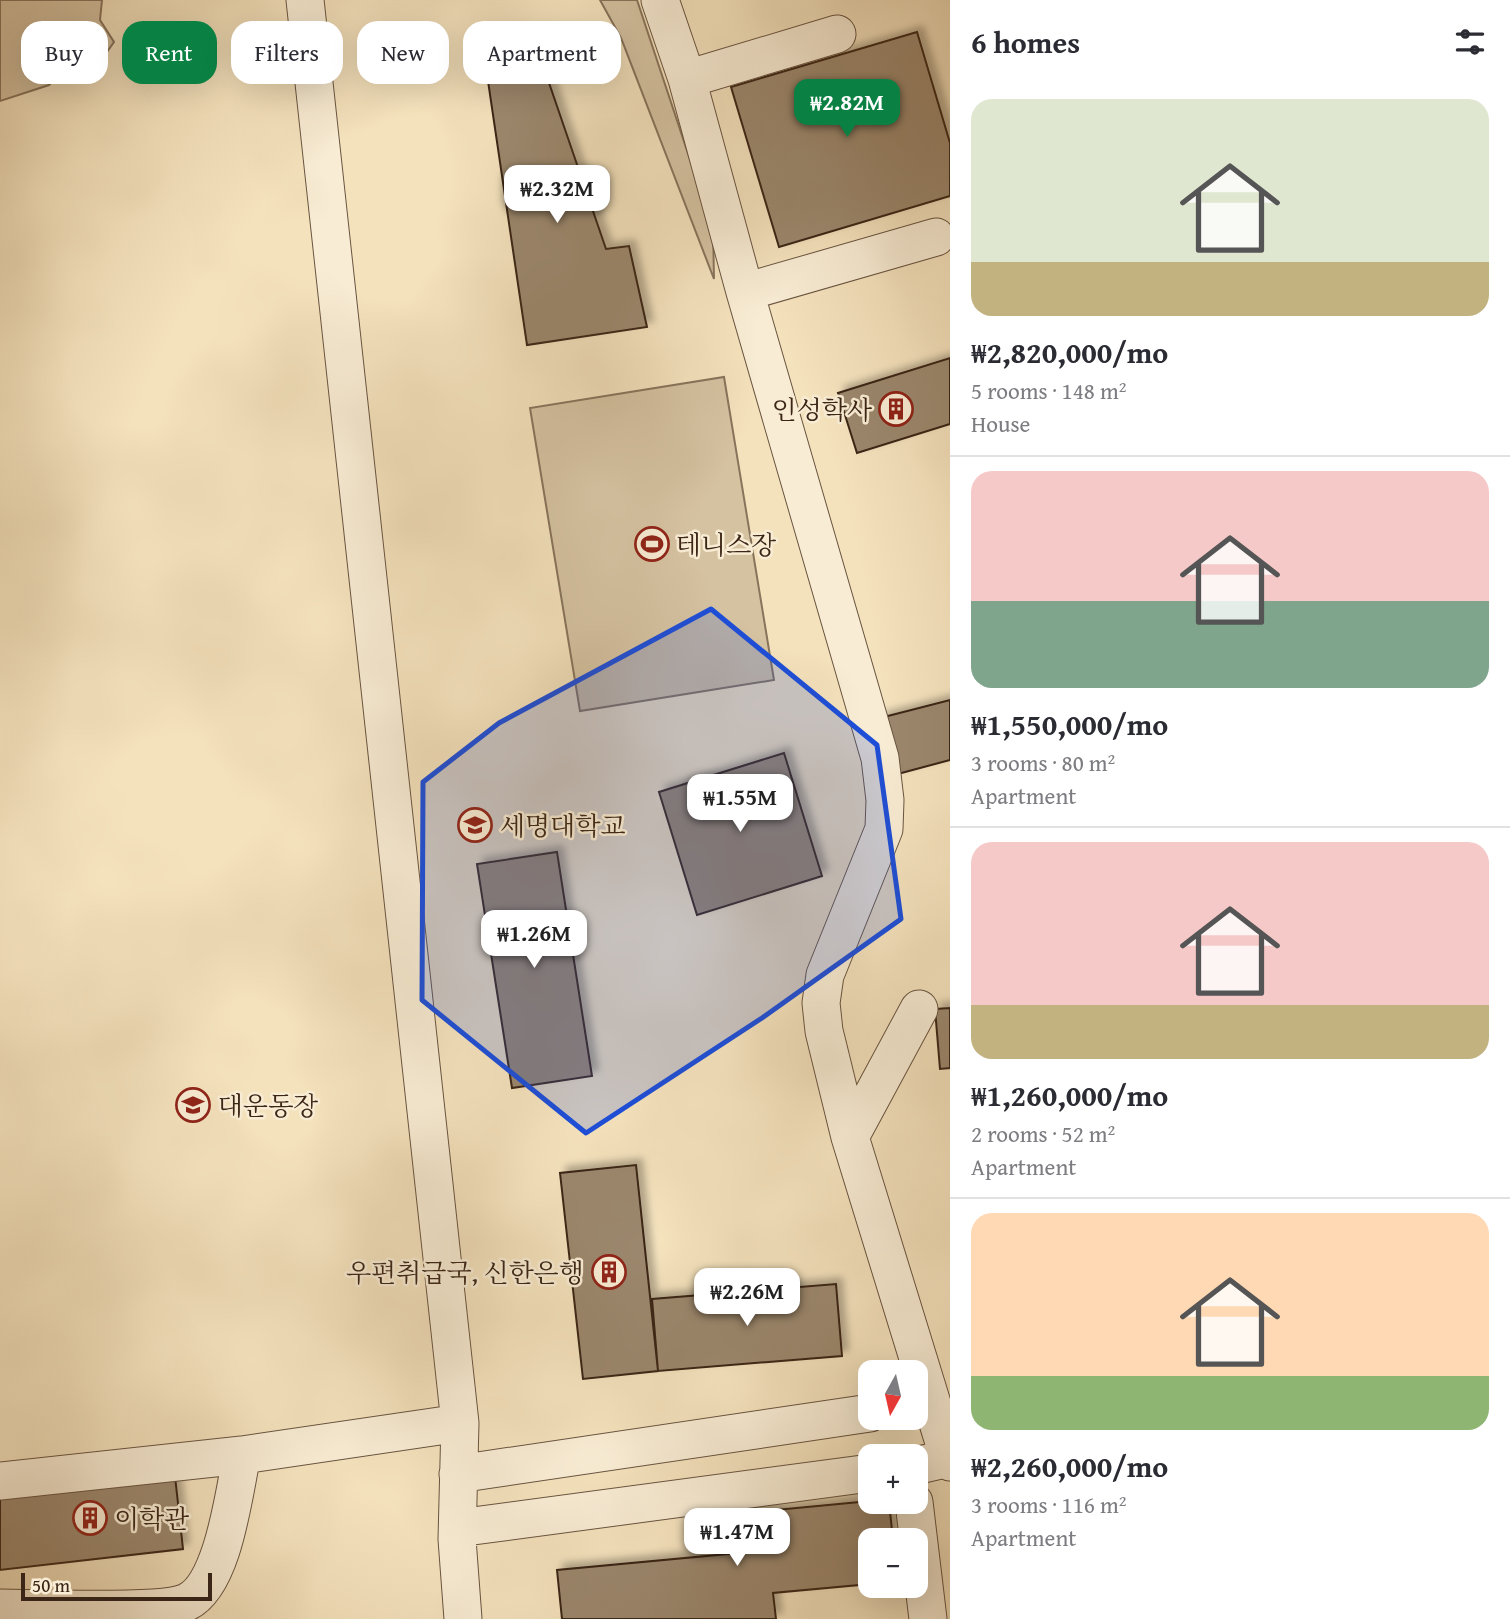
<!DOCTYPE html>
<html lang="en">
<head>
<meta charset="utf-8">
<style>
  body { margin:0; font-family:"Gentium Book Plus","Noto Serif KR",serif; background:#f2f2f3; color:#2b2b33; height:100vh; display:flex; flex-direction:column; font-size:26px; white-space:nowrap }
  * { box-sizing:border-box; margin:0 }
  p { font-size:23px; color:#7c7c81 }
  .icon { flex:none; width:38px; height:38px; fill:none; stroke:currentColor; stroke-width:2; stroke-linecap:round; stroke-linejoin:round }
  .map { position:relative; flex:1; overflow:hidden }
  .side { display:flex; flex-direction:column; background:#fff; width:560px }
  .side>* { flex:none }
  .hud { position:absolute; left:21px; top:21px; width:665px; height:63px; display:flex; gap:14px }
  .needle { width:46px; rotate:188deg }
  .tools { position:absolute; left:858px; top:1360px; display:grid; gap:14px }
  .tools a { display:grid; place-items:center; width:70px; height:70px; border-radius:14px; background:#fff; box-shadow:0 7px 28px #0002; font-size:35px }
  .scale { position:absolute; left:21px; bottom:18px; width:191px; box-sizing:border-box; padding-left:7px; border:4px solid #3b2516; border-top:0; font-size:19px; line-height:24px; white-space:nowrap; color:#3b2516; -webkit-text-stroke:5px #f8ecd4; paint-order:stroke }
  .price { position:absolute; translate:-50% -60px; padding:0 16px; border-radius:14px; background:#fff; color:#222; font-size:23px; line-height:46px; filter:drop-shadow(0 2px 4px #0008) }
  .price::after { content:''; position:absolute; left:50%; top:42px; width:21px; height:16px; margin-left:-10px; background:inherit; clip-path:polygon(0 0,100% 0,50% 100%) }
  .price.selected { background:#0b8043; color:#fff }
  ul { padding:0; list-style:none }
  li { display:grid; align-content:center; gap:14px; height:371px; padding:0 21px }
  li+li { border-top:2px solid #e1e1e2 }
  li span { display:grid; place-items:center; height:217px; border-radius:21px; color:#555 }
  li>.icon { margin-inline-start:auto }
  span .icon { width:126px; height:126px; fill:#fffc; stroke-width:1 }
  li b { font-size:30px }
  h2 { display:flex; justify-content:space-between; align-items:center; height:84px; padding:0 21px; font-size:30px }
  .tag { padding:0 24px; border-radius:21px; background:#fff; box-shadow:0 7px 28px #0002; font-size:24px; line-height:63px }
  .tag.selected { background:#0b8043; color:#fff }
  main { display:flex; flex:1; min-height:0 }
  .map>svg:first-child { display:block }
</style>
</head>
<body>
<main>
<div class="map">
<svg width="950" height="1619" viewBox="0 0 950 1619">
  <defs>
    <filter id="shadow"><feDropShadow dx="6" dy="-6" stdDeviation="3.5" flood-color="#0004"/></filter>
  </defs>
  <rect width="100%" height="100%" fill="#f4e2bd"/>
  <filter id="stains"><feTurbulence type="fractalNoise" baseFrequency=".00286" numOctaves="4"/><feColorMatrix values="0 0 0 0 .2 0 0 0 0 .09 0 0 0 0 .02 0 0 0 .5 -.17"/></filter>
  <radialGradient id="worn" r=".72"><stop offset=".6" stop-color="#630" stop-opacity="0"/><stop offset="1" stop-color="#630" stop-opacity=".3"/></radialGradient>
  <path fill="#d5c2a1" stroke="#88745c" stroke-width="2" d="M 0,0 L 102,0 L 100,20 L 114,42 L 102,59 L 79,73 L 58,76 L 49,85 L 0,101 Z
    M 600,0 L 637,0 L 713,229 L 714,279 L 621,38 Z
    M 724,377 L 774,680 L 580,711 L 530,408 Z"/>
  <path fill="#9b876d" stroke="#3b2516" stroke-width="2" filter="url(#shadow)" d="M 917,32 L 950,143 L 950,196 L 779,247 L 731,87 Z
    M 547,77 L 606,249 L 629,246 L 647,327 L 527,345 L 488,81 Z
    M 950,358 L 950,424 L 857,453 L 838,393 Z
    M 950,700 L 950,760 L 894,775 L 880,718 Z
    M 784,753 L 822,876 L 697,915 L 659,792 Z
    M 557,852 L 592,1076 L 512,1088 L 477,864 Z
    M 950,1008 L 950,1068 L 940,1069 L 935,1009 Z
    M 636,1165 L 658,1371 L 583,1379 L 560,1173 Z
    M 836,1284 L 842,1356 L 658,1371 L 652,1299 Z
    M 174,1467 L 183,1549 L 0,1570 L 0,1487 Z
    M 870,1501 L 889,1502 L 893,1540 L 870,1540 L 870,1584 L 773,1593 L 776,1619 L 562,1619 L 557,1570 L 738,1553 L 734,1514 Z"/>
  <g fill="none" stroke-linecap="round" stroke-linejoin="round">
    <g stroke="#695440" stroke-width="39">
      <path id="minor" d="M 305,0 L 460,1423 L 457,1539 L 463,1619
        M 660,0 L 687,79 L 745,292 L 880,758 L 885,800 L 884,829 L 825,975 L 821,1003 L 824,1031 L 850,1137 L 950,1462
        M 687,79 L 837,34
        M 745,292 L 936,237
        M 850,1137 L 919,1009
        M 915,1466 L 949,1458
        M 458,1474 L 870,1413
        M 0,1481 L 242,1455 L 460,1423
        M 914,1502 L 928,1619
        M 458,1528 L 870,1473
        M 0,1608 C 36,1608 161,1614 187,1602 C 224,1584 234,1491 242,1455"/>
    </g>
    <use href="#minor" stroke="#f8ecd4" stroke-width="37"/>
  </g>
  <path fill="#1d4ed8" fill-opacity="0.2" stroke="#1d4ed8" stroke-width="5" stroke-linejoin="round" d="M 711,609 L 877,745 L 901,919 L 762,1018 L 586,1133 L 422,1000 L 423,782 L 499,723 Z"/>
  <defs>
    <g id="building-ring" transform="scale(1.75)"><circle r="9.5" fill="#f8ecd4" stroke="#8f2418" stroke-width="1.5"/><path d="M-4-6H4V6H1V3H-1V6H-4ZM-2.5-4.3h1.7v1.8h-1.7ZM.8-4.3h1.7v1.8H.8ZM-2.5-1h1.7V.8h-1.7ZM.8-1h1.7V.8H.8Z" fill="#8f2418"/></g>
    <g id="stadium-ring" transform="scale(1.75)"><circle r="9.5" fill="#f8ecd4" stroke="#8f2418" stroke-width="1.5"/><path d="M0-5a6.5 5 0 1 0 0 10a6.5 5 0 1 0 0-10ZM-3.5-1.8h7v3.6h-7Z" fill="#8f2418"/></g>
    <g id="university-ring" transform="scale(1.75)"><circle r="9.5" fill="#f8ecd4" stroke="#8f2418" stroke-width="1.5"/><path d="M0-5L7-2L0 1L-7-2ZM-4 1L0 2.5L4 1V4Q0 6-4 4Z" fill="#8f2418"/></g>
    <g id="school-ring" transform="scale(1.75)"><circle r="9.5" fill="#f8ecd4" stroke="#8f2418" stroke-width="1.5"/><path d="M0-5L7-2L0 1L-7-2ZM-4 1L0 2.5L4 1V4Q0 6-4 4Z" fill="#8f2418"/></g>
  </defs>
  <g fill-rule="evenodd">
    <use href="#building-ring" x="896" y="409"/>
    <use href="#stadium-ring" x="652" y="544"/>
    <use href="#university-ring" x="475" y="825"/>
    <use href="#school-ring" x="193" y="1105"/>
    <use href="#building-ring" x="609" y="1272"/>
    <use href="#building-ring" x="90" y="1518"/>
  </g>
  <g text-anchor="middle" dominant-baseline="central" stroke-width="5" stroke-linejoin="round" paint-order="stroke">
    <g font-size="26" fill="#3b2516" stroke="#f8ecd4" text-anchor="start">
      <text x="872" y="409" text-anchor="end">인성학사</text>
      <text x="676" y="544">테니스장</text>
      <text x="500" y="825">세명대학교</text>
      <text x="218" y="1105">대운동장</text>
      <text x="584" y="1272" text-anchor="end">우편취급국, 신한은행</text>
      <text x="114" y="1518">이학관</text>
    </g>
  </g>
  <rect width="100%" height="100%" filter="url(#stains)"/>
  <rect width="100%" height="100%" fill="url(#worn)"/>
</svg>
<div class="tools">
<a><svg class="needle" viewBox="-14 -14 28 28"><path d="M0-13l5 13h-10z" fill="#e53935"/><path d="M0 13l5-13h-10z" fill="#7c7c81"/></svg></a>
<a>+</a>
<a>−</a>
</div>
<div class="scale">50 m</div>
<b class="price selected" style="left:847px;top:139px">₩2.82M</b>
<b class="price" style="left:557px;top:225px">₩2.32M</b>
<b class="price" style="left:740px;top:834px">₩1.55M</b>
<b class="price" style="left:534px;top:970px">₩1.26M</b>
<b class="price" style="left:747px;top:1328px">₩2.26M</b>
<b class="price" style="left:737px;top:1568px">₩1.47M</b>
<div class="hud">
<a class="tag">Buy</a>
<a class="tag selected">Rent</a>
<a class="tag">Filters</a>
<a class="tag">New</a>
<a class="tag">Apartment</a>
</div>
</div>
<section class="side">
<h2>6 homes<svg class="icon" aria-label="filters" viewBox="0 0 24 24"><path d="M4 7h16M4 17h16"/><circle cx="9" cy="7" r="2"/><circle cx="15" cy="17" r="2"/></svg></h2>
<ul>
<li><span style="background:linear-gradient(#dfe7d0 75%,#c2b280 0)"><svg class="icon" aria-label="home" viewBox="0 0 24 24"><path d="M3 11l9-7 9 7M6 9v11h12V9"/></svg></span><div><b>₩2,820,000/mo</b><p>5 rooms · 148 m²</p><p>House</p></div></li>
<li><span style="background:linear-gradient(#f6c9c9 60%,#7fa58c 0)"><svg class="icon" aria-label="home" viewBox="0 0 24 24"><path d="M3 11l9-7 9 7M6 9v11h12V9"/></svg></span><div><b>₩1,550,000/mo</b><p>3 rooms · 80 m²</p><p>Apartment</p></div></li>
<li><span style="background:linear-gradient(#f6c9c9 75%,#c2b280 0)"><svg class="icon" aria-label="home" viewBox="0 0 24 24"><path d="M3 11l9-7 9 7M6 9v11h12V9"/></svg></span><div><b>₩1,260,000/mo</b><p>2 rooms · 52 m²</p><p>Apartment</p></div></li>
<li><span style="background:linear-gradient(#ffd9b3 75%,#8fb573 0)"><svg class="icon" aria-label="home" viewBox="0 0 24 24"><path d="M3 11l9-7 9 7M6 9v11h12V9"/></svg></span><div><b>₩2,260,000/mo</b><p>3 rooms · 116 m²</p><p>Apartment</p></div></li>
</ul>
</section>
</main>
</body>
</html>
